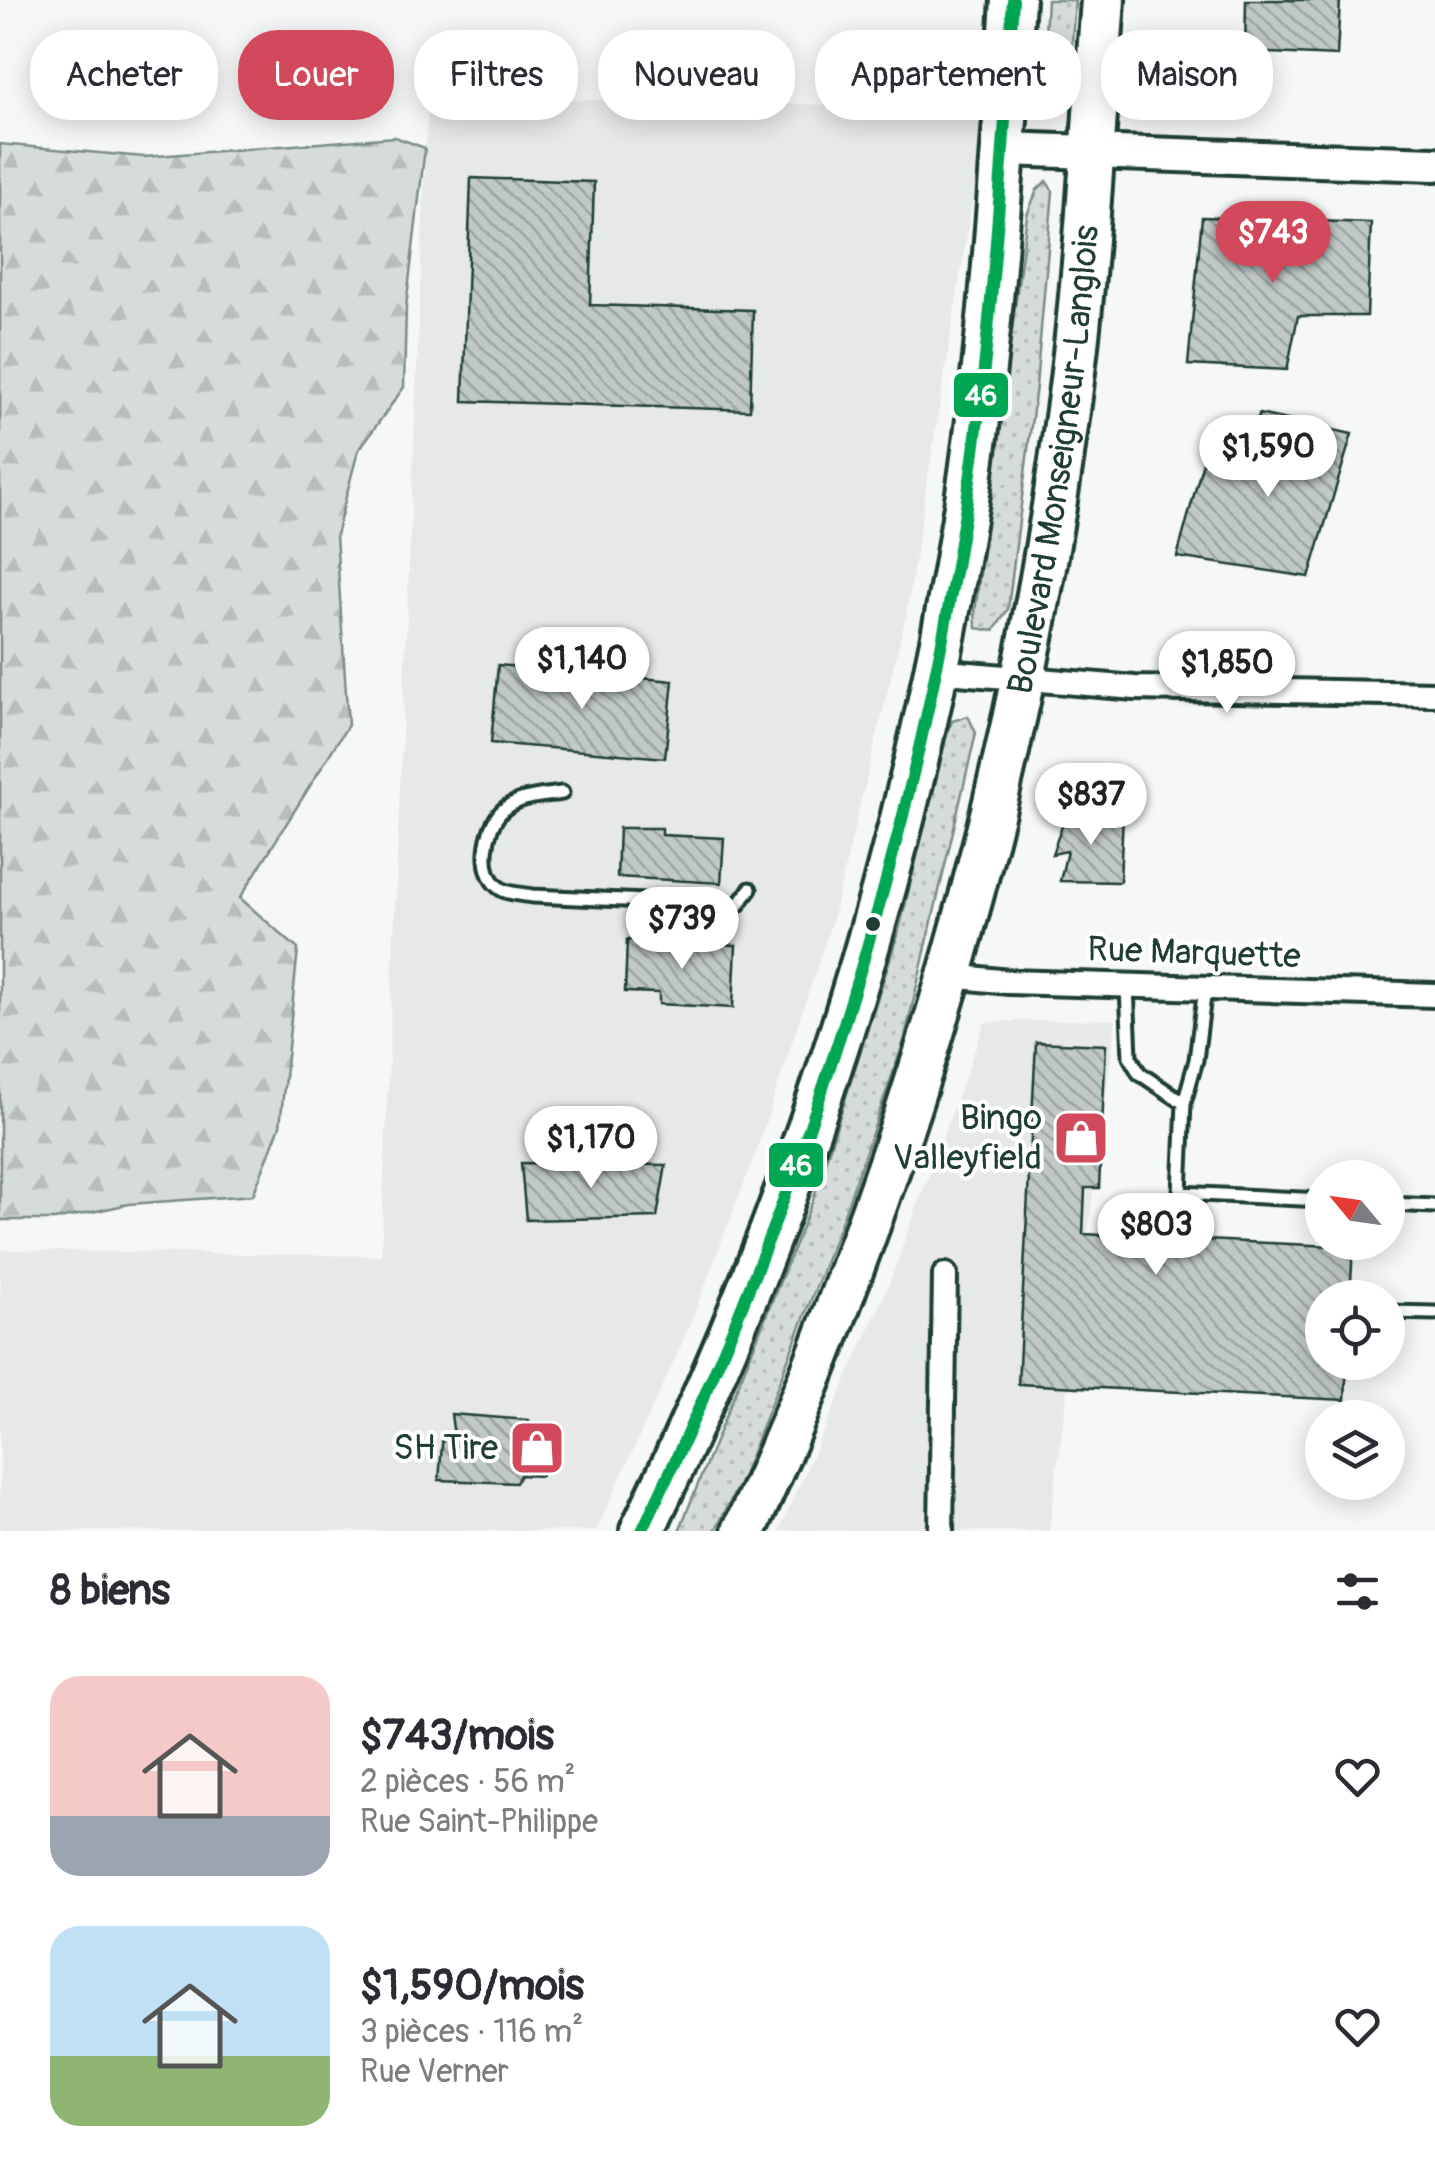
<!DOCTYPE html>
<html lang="fr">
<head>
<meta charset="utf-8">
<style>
  body { margin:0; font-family:Pangolin,sans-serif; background:#f7f7f7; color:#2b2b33; height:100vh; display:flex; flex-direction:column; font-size:38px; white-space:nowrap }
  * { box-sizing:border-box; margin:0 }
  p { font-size:32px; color:#7c7c81 }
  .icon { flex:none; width:55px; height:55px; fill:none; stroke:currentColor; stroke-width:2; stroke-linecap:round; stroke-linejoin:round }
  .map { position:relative; height:1531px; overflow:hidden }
  .details { display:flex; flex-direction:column; background:#fff; flex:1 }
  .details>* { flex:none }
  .banner { position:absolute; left:30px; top:30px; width:1375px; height:90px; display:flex; gap:20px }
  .needle { width:65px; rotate:299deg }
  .controls { position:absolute; left:1305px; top:1160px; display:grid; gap:20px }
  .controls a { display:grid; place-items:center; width:100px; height:100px; border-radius:50%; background:#fff; box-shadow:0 5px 25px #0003; font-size:50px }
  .price { position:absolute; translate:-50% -85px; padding:0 22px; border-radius:35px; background:#fff; color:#222; font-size:32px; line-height:65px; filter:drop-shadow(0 2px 5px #0008) }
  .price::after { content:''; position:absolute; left:50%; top:60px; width:30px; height:22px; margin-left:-15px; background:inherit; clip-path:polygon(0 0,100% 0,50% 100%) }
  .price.on { background:#d1495b; color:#fff }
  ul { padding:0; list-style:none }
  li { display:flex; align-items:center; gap:30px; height:250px; padding:0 50px }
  li span { display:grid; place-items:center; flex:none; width:280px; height:200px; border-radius:30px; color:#555 }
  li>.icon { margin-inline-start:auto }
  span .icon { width:120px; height:120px; fill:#fffc; stroke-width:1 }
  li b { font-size:42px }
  h2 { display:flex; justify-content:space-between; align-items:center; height:120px; padding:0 50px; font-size:42px }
  .chip { padding:0 35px; border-radius:40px; background:#fff; box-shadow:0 5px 25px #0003; font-size:35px; line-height:90px }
  .chip.on { background:#d1495b; color:#fff }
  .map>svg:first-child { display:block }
</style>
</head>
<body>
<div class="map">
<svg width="1435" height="1531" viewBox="0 0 1435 1531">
  <defs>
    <pattern id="grass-dots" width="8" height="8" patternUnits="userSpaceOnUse" patternTransform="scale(2.5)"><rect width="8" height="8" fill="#d6dcdb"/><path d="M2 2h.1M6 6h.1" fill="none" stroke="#b7bebd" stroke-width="1.8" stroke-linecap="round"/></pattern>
    <pattern id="forest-firs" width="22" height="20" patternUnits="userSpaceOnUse" patternTransform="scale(2.5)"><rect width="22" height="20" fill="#d6dcdb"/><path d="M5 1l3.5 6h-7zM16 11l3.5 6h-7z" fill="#b7bebd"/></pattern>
    <pattern id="building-back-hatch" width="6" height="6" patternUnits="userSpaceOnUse" patternTransform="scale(2.5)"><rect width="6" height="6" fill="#c0c9c6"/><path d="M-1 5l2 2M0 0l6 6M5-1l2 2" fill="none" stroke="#9ba4a2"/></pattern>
  </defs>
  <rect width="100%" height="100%" fill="#f6f7f7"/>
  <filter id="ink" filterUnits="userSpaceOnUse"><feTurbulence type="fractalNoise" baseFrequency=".01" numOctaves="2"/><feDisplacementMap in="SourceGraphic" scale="20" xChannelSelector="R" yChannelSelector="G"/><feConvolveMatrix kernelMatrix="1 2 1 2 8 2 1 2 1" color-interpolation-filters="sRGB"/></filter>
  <g filter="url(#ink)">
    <path fill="#e6e9e8" d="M 428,97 L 987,108 L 906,615 L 832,921 L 756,1152 L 687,1332 L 596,1531 L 0,1531 L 0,1250 L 381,1256 Z
      M 1116,1019 L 1049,1531 L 779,1531 L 887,1289 L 985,1022 Z"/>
    <path fill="url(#grass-dots)" stroke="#7a8c88" stroke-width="2.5" d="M 1047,0 L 1075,0 L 1069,84 L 1064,108 L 1053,114 L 1041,106 Z
      M 1046,181 L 1053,191 L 1036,386 L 1008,609 L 994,631 L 976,628 L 975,612 L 1027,215 L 1037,190 Z
      M 968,716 L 976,733 L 904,1041 L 842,1220 L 742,1478 L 715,1531 L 679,1531 L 813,1200 L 898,934 L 946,738 L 952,721 Z"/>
    <path fill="url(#forest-firs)" stroke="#7a8c88" stroke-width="2.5" d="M 395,137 L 425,148 L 406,307 L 404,387 L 358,451 L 336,535 L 348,725 L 240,898 L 298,949 L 280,1126 L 253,1195 L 129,1204 L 55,1220 L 0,1220 L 0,144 L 144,157 Z"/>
    <path fill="url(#building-back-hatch)" stroke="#1f3d34" stroke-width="2.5" d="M 1246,0 L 1340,0 L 1337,56 L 1245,52 Z
      M 471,178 L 594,182 L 590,305 L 753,310 L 750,410 L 463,401 Z
      M 1202,217 L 1371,223 L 1367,316 L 1298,316 L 1287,370 L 1188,365 Z
      M 1259,414 L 1352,434 L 1309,577 L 1177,557 L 1204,458 L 1242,468 Z
      M 498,665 L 673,681 L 665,758 L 491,743 Z
      M 1123,813 L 1120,882 L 1060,881 L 1067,851 L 1052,854 L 1065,817 Z
      M 619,828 L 662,828 L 662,835 L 724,838 L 721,883 L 617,877 Z
      M 627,940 L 736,945 L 733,1008 L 659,1004 L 659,993 L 625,992 Z
      M 1036,1042 L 1106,1045 L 1099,1188 L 1085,1188 L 1083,1234 L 1353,1247 L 1350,1298 L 1322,1298 L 1322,1362 L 1347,1362 L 1345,1400 L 1018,1384 Z
      M 521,1163 L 666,1165 L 657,1217 L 526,1220 Z
      M 451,1414 L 529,1420 L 524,1435 L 552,1431 L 541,1476 L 520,1475 L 516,1483 L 439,1480 L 443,1433 L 454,1436 Z"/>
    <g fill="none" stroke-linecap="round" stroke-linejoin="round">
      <g stroke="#1f3d34" stroke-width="19">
        <path id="lane" d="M 562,793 C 542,796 518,796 502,811 C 485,828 477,874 501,889 C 508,894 523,894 532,896 L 738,905 L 750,889
          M 1127,986 L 1130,1057 L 1139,1073 L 1184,1103
          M 1205,988 L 1196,1060 L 1184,1103 L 1180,1193 L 1322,1200
          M 1388,1204 L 1435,1206
          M 1388,1312 L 1435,1313"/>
      </g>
      <g stroke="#1f3d34" stroke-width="30">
        <path id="street" d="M 935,671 L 1135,688 L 1435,694
          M 952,976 L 1009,982 L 1435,995
          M 941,1531 L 945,1275"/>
      </g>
      <g stroke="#1f3d34" stroke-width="40">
        <path id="secondary" d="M 1003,149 L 1435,164"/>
      </g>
      <g stroke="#1f3d34" stroke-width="50">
        <g id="highway">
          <path d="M 642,1531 C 799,1207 912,856 967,500 C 992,335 1002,167 1013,0"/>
          <path id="s1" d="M 744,1531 C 793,1428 833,1321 872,1214 C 967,949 1034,676 1070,396 C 1087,265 1093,132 1103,0"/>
        </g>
      </g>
      <use href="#lane" stroke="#fff" stroke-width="11"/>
      <use href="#street" stroke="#fff" stroke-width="22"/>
      <use href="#secondary" stroke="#fff" stroke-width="32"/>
      <use href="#highway" stroke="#fff" stroke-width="42"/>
      <g stroke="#fff" stroke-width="20">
        <path id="bus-1" d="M 642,1531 C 799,1207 912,856 967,500 C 992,335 1002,167 1013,0"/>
      </g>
      <use href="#bus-1" stroke="#00a651" stroke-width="12"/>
    </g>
  </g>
  <defs>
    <g id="shop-square" transform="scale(2.875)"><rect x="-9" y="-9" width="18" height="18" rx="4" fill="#d1495b" stroke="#fff"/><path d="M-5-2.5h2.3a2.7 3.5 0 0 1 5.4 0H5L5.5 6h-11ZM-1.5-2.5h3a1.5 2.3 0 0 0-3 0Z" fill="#fff"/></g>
  </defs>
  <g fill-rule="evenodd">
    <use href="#shop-square" x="1081" y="1138"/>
    <use href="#shop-square" x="537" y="1448"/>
  </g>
  <circle fill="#1f3d34" stroke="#fff" stroke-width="4" cx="873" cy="924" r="9"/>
  <g text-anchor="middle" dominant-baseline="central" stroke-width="8" stroke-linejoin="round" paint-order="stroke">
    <g font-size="35" fill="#1f3d34" stroke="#fff">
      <text stroke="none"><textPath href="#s1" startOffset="1120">Boulevard Monseigneur-Langlois</textPath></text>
      <text transform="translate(1194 953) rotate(2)">Rue Marquette</text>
    </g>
    <g font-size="35" fill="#1f3d34" stroke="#fff" text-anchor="end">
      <text x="1042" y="1118">Bingo<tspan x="1042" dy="40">Valleyfield</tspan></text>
      <text x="498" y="1448">SH Tire</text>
    </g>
  </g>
  <g stroke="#fff" stroke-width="4">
    <rect x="952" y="371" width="58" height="48" rx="10" fill="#00a651"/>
    <rect x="767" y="1141" width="58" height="48" rx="10" fill="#00a651"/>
  </g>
  <g font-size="28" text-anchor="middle" font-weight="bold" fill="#fff">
    <text x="981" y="405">46</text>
    <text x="796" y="1175">46</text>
  </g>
</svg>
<div class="controls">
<a><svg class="needle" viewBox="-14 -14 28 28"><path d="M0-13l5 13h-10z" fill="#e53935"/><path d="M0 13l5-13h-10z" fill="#7c7c81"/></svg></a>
<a><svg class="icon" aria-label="locate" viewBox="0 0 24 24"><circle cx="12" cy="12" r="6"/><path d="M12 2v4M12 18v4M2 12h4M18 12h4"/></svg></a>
<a><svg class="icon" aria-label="layers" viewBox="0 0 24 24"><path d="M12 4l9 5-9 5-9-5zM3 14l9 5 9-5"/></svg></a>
</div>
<b class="price on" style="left:1273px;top:286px">$743</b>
<b class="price" style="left:1268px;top:500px">$1,590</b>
<b class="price" style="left:582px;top:712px">$1,140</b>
<b class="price" style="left:1227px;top:716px">$1,850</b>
<b class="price" style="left:1091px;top:848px">$837</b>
<b class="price" style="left:682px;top:972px">$739</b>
<b class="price" style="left:591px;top:1191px">$1,170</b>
<b class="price" style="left:1156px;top:1278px">$803</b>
<div class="banner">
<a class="chip">Acheter</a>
<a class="chip on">Louer</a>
<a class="chip">Filtres</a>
<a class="chip">Nouveau</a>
<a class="chip">Appartement</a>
<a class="chip">Maison</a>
</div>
</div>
<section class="details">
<h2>8 biens<svg class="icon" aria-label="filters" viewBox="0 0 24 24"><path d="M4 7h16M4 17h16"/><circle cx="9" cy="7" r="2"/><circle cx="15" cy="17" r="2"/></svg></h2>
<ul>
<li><span style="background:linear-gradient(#f6c9c9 70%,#9aa5b1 0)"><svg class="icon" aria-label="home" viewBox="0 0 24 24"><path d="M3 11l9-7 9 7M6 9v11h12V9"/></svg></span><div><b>$743/mois</b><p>2 pièces · 56 m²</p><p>Rue Saint-Philippe</p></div><svg class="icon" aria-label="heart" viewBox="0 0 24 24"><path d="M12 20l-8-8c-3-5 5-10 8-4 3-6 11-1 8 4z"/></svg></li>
<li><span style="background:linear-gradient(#bfe0f5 65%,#8fb573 0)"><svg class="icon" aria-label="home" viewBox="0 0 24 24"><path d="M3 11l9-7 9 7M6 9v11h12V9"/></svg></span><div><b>$1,590/mois</b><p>3 pièces · 116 m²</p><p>Rue Verner</p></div><svg class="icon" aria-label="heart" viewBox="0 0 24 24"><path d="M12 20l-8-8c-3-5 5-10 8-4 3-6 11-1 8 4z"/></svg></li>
</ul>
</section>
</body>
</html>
